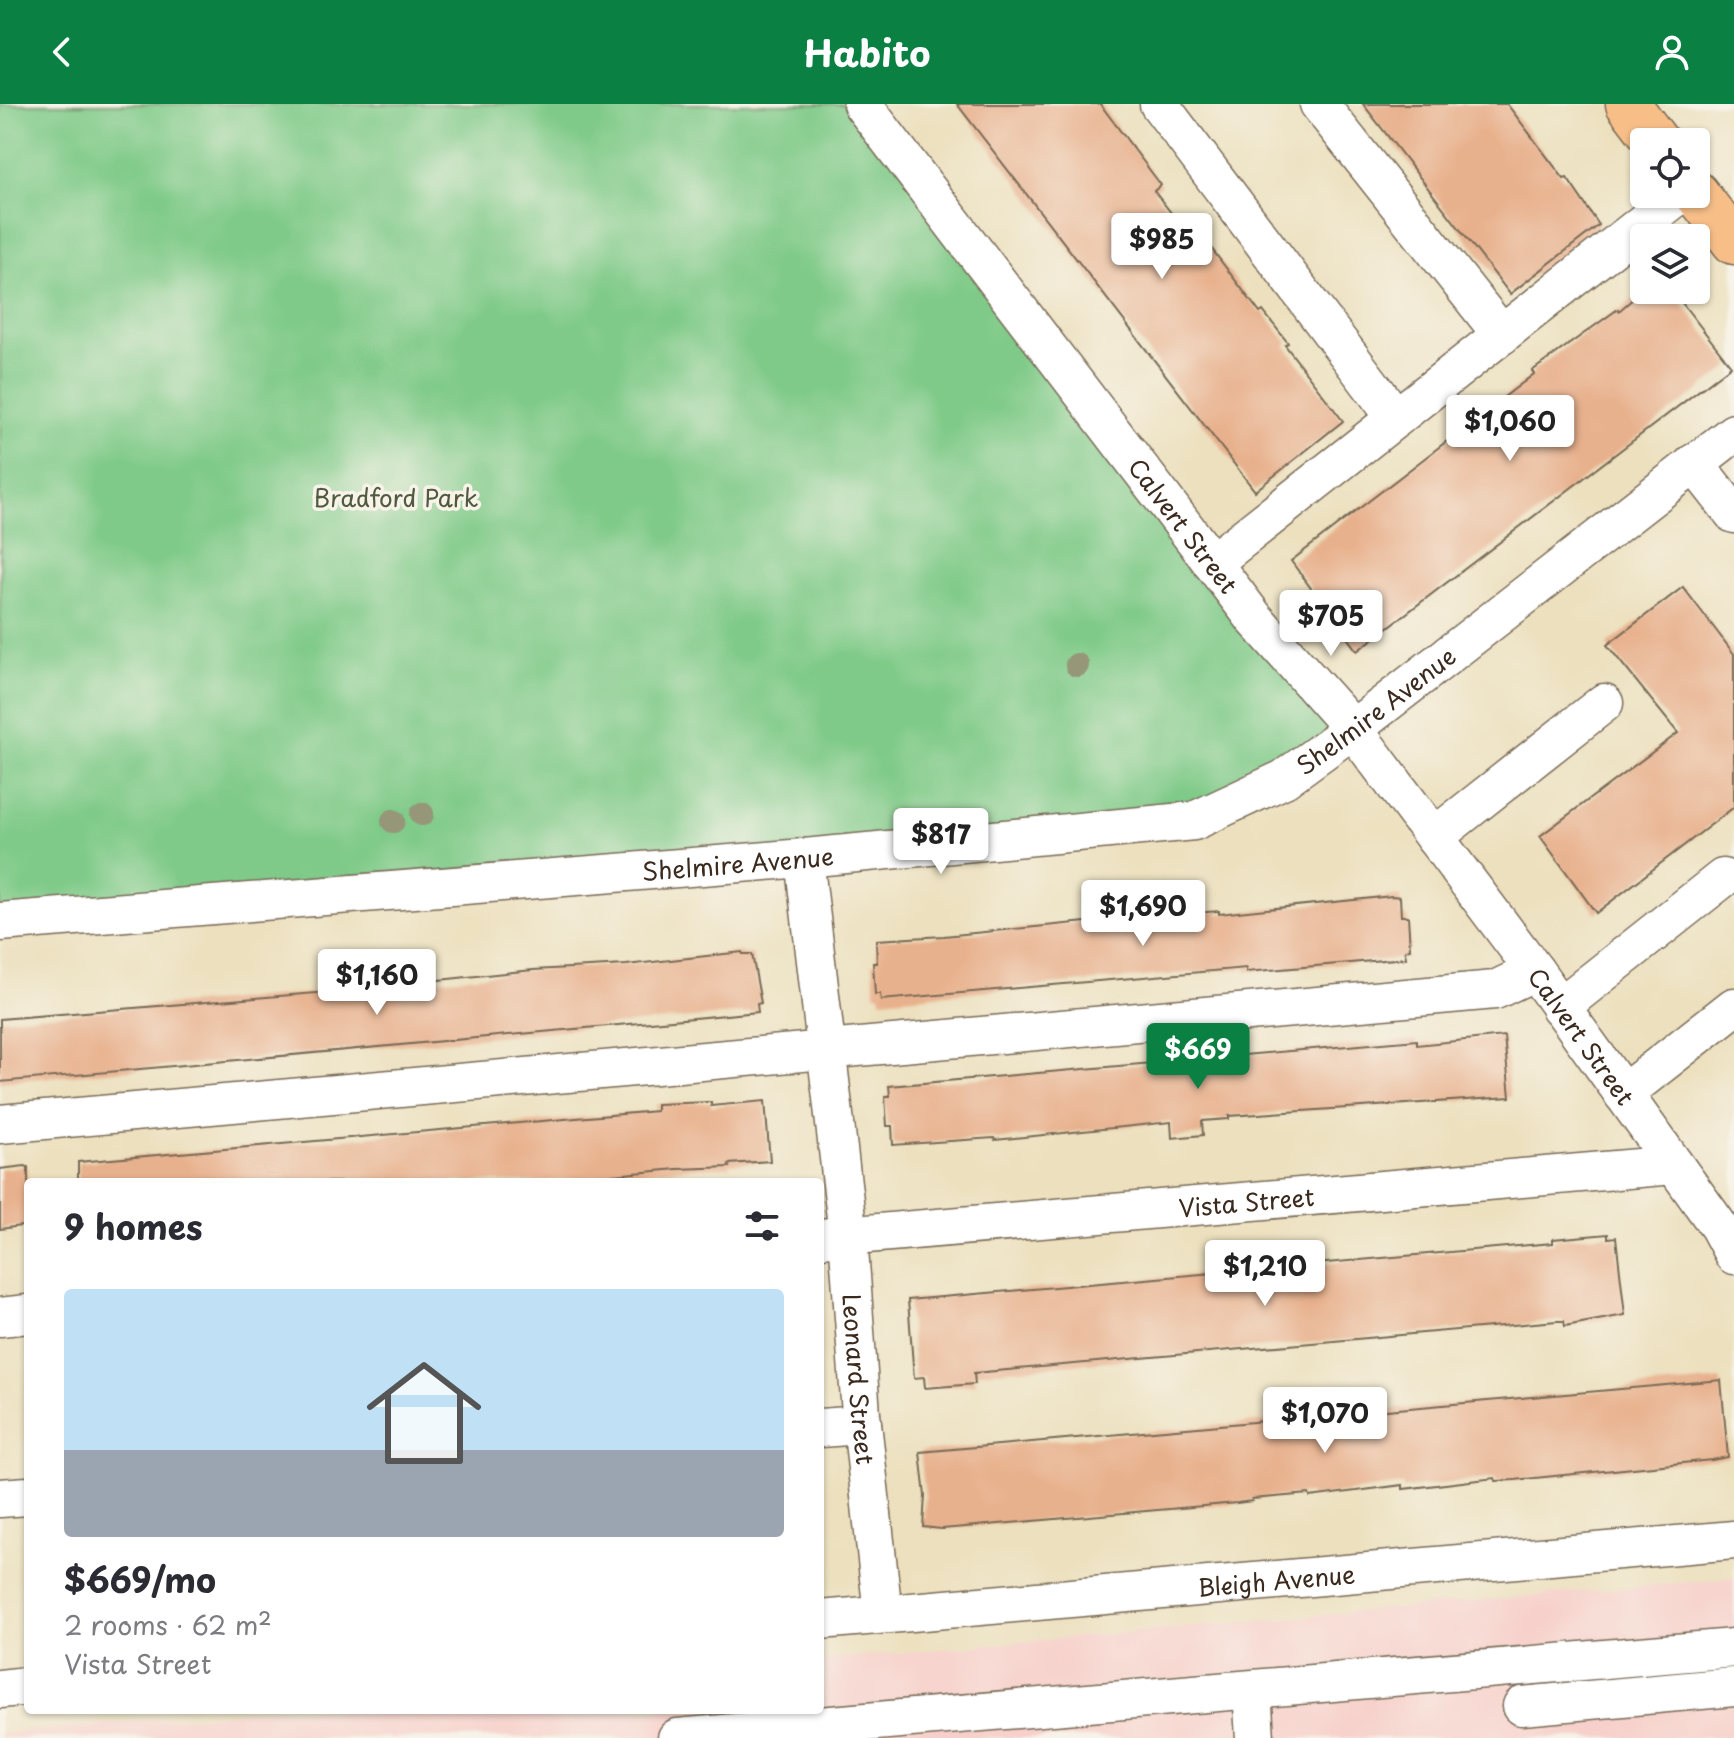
<!DOCTYPE html>
<html lang="en">
<head>
<meta charset="utf-8">
<style>
  body { margin:0; font-family:"Playpen Sans",sans-serif; background:#f7f7f7; color:#2b2b33; height:100vh; display:flex; flex-direction:column; font-size:30px; white-space:nowrap }
  * { box-sizing:border-box; margin:0 }
  p { font-size:26px; color:#7c7c81 }
  .icon { flex:none; width:44px; height:44px; fill:none; stroke:currentColor; stroke-width:2; stroke-linecap:round; stroke-linejoin:round }
  .map { position:relative; flex:1; overflow:hidden }
  .panel { position:absolute; left:24px; top:1074px; width:800px; height:536px; display:flex; flex-direction:column; background:#fff; border-radius:8px; box-shadow:0 2px 6px #0004 }
  .panel>* { flex:none }
  .buttons { position:absolute; left:1630px; top:24px; display:grid; gap:16px }
  .buttons a { display:grid; place-items:center; width:80px; height:80px; border-radius:8px; background:#fff; box-shadow:0 2px 6px #0004; font-size:40px }
  .price { position:absolute; translate:-50% -68px; padding:0 18px; border-radius:8px; background:#fff; color:#222; font-size:26px; line-height:52px; filter:drop-shadow(0 2px 4px #0008) }
  .price::after { content:''; position:absolute; left:50%; top:48px; width:24px; height:18px; margin-left:-12px; background:inherit; clip-path:polygon(0 0,100% 0,50% 100%) }
  .price.selected { background:#0b8043; color:#fff }
  ul { padding:0; list-style:none }
  li { display:grid; align-content:center; gap:16px; height:424px; padding:0 40px }
  li+li { border-top:2px solid #e1e1e2 }
  li span { display:grid; place-items:center; height:248px; border-radius:8px; color:#555 }
  li>.icon { margin-inline-start:auto }
  span .icon { width:144px; height:144px; fill:#fffc; stroke-width:1 }
  li b { font-size:34px }
  h2 { display:flex; justify-content:space-between; align-items:center; height:96px; padding:0 40px; font-size:34px }
  header { display:flex; justify-content:space-between; align-items:center; height:104px; padding:0 40px; background:#0b8043; color:#fff; font-size:36px; font-weight:700 }
  .map>svg:first-child { display:block }
</style>
</head>
<body>
<header><svg class="icon" aria-label="back" viewBox="0 0 24 24"><path d="M15 5l-7 7 7 7"/></svg>Habito<svg class="icon" aria-label="person" viewBox="0 0 24 24"><circle cx="12" cy="8" r="4"/><path d="M4 21q1-7 8-7t8 7"/></svg></header>
<div class="map">
<svg width="1734" height="1634" viewBox="0 0 1734 1634">
  <rect width="100%" height="100%" fill="#f7f3e8"/>
  <filter id="ink" filterUnits="userSpaceOnUse"><feTurbulence type="fractalNoise" baseFrequency=".0125" numOctaves="2"/><feDisplacementMap in="SourceGraphic" scale="16" xChannelSelector="R" yChannelSelector="G"/><feConvolveMatrix kernelMatrix="1 2 1 2 8 2 1 2 1" color-interpolation-filters="sRGB"/></filter>
  <filter id="wash" filterUnits="userSpaceOnUse"><feTurbulence type="fractalNoise" baseFrequency=".006" numOctaves="4" result="noise"/><feDisplacementMap in="SourceGraphic" scale="32" xChannelSelector="R" yChannelSelector="G"/><feGaussianBlur stdDeviation="1.8" result="paint"/><feColorMatrix in="noise" values="0 0 0 0 0 0 0 0 0 0 0 0 0 0 0 0 0 1.4 0 .05"/><feComposite in="paint" operator="in"/></filter>
  <g filter="url(#wash)">
    <rect width="100%" height="100%" fill="#ece0be"/>
    <path fill="#f7d0cb" d="M 1734,1474 L 1734,1634 L 0,1634 L 0,1630 L 265,1606 L 820,1606 L 820,1556 Z"/>
    <path fill="#7fca88" stroke="#5d7a53" stroke-width="2" d="M 0,0 L 862,0 L 1353,625 L 1194,717 L 0,818 Z"/>
    <g id="blocks">
      <path fill="#e8b18d" d="M 957,0 L 1100,0 L 1161,81 L 1154,87 L 1194,138 L 1202,132 L 1260,209 L 1263,207 L 1288,239 L 1285,241 L 1343,317 L 1255,387 Z
        M 1363,0 L 1507,0 L 1564,75 L 1567,74 L 1599,121 L 1510,190 Z
        M 1643,186 L 1672,186 L 1731,262 L 1357,547 L 1291,457 L 1508,290 L 1534,270 L 1532,267 L 1618,205 L 1619,207 Z
        M 1683,483 L 1734,550 L 1734,703 L 1596,809 L 1540,732 L 1678,629 L 1607,541 Z
        M 1392,792 L 1400,793 L 1401,812 L 1408,812 L 1410,845 L 1405,846 L 1406,854 L 1246,868 L 1246,864 L 881,896 L 880,890 L 875,890 L 873,859 L 877,859 L 876,836 L 944,832 L 1127,814 L 1219,807 L 1219,810 Z
        M 742,848 L 743,850 L 752,850 L 761,899 L 757,900 L 758,908 L 0,978 L 0,915 L 316,889 L 533,866 L 626,861 Z
        M 1504,932 L 1510,993 L 1229,1012 L 1229,1015 L 1202,1017 L 1203,1031 L 1172,1034 L 1171,1018 L 995,1036 L 994,1034 L 893,1041 L 892,1022 L 887,1022 L 885,992 L 890,992 L 889,982 L 1417,936 L 1417,941 Z
        M 765,997 L 770,1057 L 729,1060 L 730,1063 L 677,1065 L 538,1078 L 78,1078 L 78,1058 L 656,1007 L 656,1000 L 711,998 L 711,1002 Z
        M 25,1062 L 28,1063 L 28,1121 L 0,1125 L 0,1065 Z
        M 1608,1130 L 1608,1134 L 1616,1133 L 1625,1211 L 1565,1222 L 1564,1217 L 1557,1217 L 974,1269 L 975,1280 L 925,1284 L 924,1273 L 914,1274 L 908,1196 L 1553,1139 L 1553,1135 Z
        M 1721,1276 L 1728,1353 L 1712,1356 L 1514,1376 L 1496,1377 L 1495,1374 L 1403,1385 L 1403,1381 L 1310,1393 L 1309,1390 L 1252,1395 L 1252,1397 L 1237,1399 L 942,1425 L 923,1423 L 925,1392 L 920,1348 Z"/>
    </g>
  </g>
  <g filter="url(#ink)">
    <use href="#blocks" fill-opacity="0" stroke="#796a56" stroke-width="2"/>
    <g fill="none" stroke-linecap="round" stroke-linejoin="round">
      <g stroke="#796a56" stroke-width="41">
        <g id="minor">
          <path id="s1" d="M 862,0 L 1255,515 L 1353,625 L 1535,867 L 1719,1123 L 1734,1151"/>
          <path d="M 1159,0 L 1396,314"/>
          <path d="M 1319,0 L 1502,231"/>
          <path d="M 1694,359 L 1734,410"/>
          <path d="M 1212,459 L 1680,90"/>
          <path d="M 1434,733 L 1604,599"/>
          <path id="s2" d="M 804,754 L 848,1131 L 861,1310 L 883,1510"/>
          <path id="s3" d="M 0,818 L 804,754 L 1194,717 L 1284,675 L 1353,625 L 1734,329"/>
          <path d="M 1560,903 L 1723,774"/>
          <path d="M 1623,990 L 1734,903"/>
          <path d="M 0,1020 L 1495,886 L 1535,867"/>
          <path id="s4" d="M 820,1134 L 1674,1061"/>
          <path d="M 0,1213 L 28,1210"/>
          <path d="M 820,1324 L 862,1321"/>
          <path d="M 0,1394 L 28,1392"/>
          <path id="s5" d="M 820,1516 L 1734,1436"/>
          <path d="M 0,1585 L 28,1582"/>
          <path d="M 1252,1586 L 1255,1634"/>
          <path d="M 1522,1602 L 1734,1583"/>
          <path d="M 677,1634 L 1734,1544"/>
        </g>
      </g>
      <g stroke="#796a56" stroke-width="47">
        <path id="highway" d="M 1628,0 L 1657,38
          M 1696,89 L 1734,138"/>
      </g>
      <use href="#minor" stroke="#fff" stroke-width="38"/>
      <use href="#highway" stroke="#f7be88" stroke-width="44"/>
    </g>
    <g fill="#969678">
      <circle cx="1077" cy="561" r="12"/>
      <circle cx="422" cy="710" r="12"/>
      <circle cx="393" cy="717" r="12"/>
    </g>
  </g>
  <g text-anchor="middle" dominant-baseline="central" stroke-width="7" stroke-linejoin="round" paint-order="stroke">
    <g font-size="24" fill="#4f5a3e" stroke="#f7f3e8">
      <text x="396" y="393">Bradford Park</text>
    </g>
    <g font-size="24" fill="#3b2a1e" stroke="#f7f3e8">
      <text stroke="none"><textPath href="#s1" startOffset="530">Calvert Street</textPath></text>
      <text stroke="none"><textPath href="#s3" startOffset="1412">Shelmire Avenue</textPath></text>
      <text stroke="none"><textPath href="#s3" startOffset="740">Shelmire Avenue</textPath></text>
      <text stroke="none"><textPath href="#s1" startOffset="1178">Calvert Street</textPath></text>
      <text stroke="none"><textPath href="#s4" startOffset="428">Vista Street</textPath></text>
      <text stroke="none"><textPath href="#s2" startOffset="524">Leonard Street</textPath></text>
      <text stroke="none"><textPath href="#s5" startOffset="458">Bleigh Avenue</textPath></text>
    </g>
  </g>
</svg>
<div class="buttons">
<a><svg class="icon" aria-label="locate" viewBox="0 0 24 24"><circle cx="12" cy="12" r="6"/><path d="M12 2v4M12 18v4M2 12h4M18 12h4"/></svg></a>
<a><svg class="icon" aria-label="layers" viewBox="0 0 24 24"><path d="M12 4l9 5-9 5-9-5zM3 14l9 5 9-5"/></svg></a>
</div>
<b class="price" style="left:1162px;top:177px">$985</b>
<b class="price" style="left:1510px;top:359px">$1,060</b>
<b class="price" style="left:1331px;top:554px">$705</b>
<b class="price" style="left:941px;top:772px">$817</b>
<b class="price" style="left:1143px;top:844px">$1,690</b>
<b class="price" style="left:377px;top:913px">$1,160</b>
<b class="price selected" style="left:1198px;top:987px">$669</b>
<b class="price" style="left:1265px;top:1204px">$1,210</b>
<b class="price" style="left:1325px;top:1351px">$1,070</b>
<section class="panel">
<h2>9 homes<svg class="icon" aria-label="filters" viewBox="0 0 24 24"><path d="M4 7h16M4 17h16"/><circle cx="9" cy="7" r="2"/><circle cx="15" cy="17" r="2"/></svg></h2>
<ul>
<li><span style="background:linear-gradient(#bfe0f5 65%,#9aa5b1 0)"><svg class="icon" aria-label="home" viewBox="0 0 24 24"><path d="M3 11l9-7 9 7M6 9v11h12V9"/></svg></span><div><b>$669/mo</b><p>2 rooms · 62 m²</p><p>Vista Street</p></div></li>
</ul>
</section>
</div>
</body>
</html>
